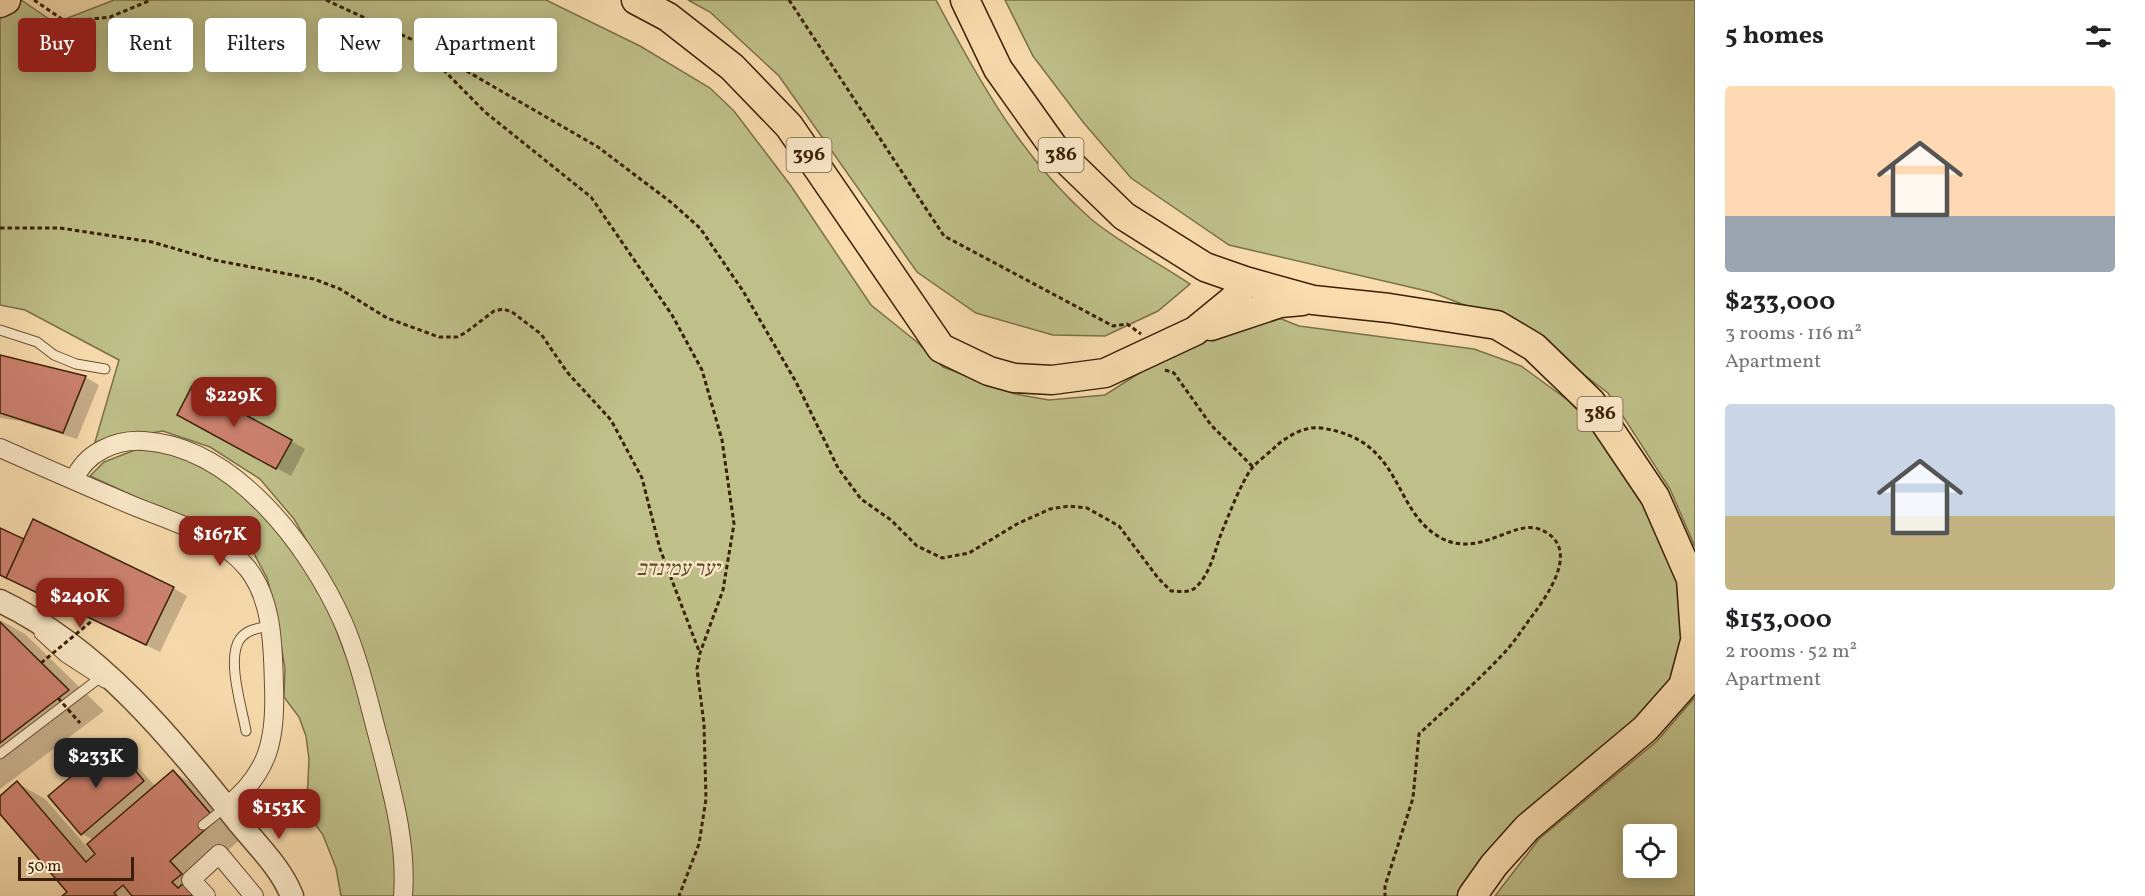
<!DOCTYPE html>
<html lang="en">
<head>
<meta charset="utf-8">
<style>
  body { margin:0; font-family:Vollkorn,"Frank Ruhl Libre",serif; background:#f2f2f2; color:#202124; height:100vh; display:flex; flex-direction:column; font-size:22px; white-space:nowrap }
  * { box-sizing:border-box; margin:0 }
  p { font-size:20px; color:#757577 }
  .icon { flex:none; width:33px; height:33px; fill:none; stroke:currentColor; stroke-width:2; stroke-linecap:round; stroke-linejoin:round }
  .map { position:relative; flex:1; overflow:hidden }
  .side { display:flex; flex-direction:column; background:#fff; width:450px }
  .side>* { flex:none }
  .banner { position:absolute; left:18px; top:18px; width:570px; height:54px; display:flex; gap:12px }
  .fabs { position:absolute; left:1623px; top:824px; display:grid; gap:12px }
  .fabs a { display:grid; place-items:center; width:54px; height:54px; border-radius:6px; background:#fff; box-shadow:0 3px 15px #0003; font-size:30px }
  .scale { position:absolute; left:18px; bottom:15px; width:116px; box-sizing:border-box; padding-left:6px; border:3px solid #3a1f08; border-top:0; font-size:16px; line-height:21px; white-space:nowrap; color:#3a1f08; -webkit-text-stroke:4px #fbe9ca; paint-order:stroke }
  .price { position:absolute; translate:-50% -51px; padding:0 14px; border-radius:12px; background:#8f2418; color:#fff; font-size:20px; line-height:39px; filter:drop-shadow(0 2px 3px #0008) }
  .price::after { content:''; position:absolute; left:50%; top:36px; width:18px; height:14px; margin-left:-9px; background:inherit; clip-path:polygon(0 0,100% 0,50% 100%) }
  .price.current { background:#222; color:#fff }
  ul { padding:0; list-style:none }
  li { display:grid; align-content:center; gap:12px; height:318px; padding:0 30px }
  li span { display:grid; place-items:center; height:186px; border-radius:6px; color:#555 }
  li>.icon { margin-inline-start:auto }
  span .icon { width:108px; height:108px; fill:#fffc; stroke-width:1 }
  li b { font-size:26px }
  h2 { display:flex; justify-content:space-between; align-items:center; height:72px; padding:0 30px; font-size:26px }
  .pill { padding:0 21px; border-radius:6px; background:#fff; box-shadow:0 3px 15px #0003; font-size:21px; line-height:54px }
  .pill.current { background:#8f2418; color:#fff }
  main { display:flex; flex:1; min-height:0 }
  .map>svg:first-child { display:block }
</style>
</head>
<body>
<main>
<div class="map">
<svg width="1695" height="896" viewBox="0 0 1695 896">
  <rect width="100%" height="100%" fill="#f9ddae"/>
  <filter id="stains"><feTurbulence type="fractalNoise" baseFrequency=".00333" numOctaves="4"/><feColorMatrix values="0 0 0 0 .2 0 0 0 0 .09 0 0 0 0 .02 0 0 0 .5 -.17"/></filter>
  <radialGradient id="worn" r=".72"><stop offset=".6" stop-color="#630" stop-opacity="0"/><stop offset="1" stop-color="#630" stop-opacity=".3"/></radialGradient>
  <path fill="#bfc089" stroke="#7c7048" stroke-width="1.5" fill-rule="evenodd" d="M 0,0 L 21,0 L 55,23 L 114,0 L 546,0 L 640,46 L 710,88 L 734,111 L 791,186 L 871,305 L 917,342 L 943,367 L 1015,394 L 1049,400 L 1105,395 L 1171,353 L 1204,342 L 1259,310 L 1299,326 L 1474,349 L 1521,366 L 1569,401 L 1587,420 L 1643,498 L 1680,584 L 1686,625 L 1676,671 L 1662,694 L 1466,896 L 409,896 L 337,593 L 294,519 L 260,479 L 210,447 L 163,431 L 95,442 L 119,360 L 25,310 L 0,305 Z
    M 688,0 L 936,0 C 979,81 1021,157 1091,219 C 1117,241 1160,264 1190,284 L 1158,311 L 1105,336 L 1053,335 L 976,313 L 917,272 L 779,76 L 710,12 Z
    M 1005,0 L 1695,0 L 1695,547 L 1670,489 L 1608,393 L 1521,327 L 1431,292 L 1229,245 L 1131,178 L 1083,122 L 1033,56 Z
    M 135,450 L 158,450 L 174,453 L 233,484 L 284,531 L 330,613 L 350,667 L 390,804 L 398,896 L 341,896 L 336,868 L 323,835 L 311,818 L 307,802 L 309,759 L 306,736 L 299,717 L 284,697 L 285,669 L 276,613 L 267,578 L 251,548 L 228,532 L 151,504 L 90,476 L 104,462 Z
    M 1695,697 L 1695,896 L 1495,896 L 1539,839 L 1657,741 ZM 1634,834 L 1666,834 L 1666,867 L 1634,867 Z"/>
  <path fill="#0003" d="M 0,356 L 85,377 L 99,385 L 77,439 L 20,421 L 0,418 Z
    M 190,420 L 291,441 L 305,449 L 291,476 Z
    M 0,530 L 24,542 L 173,588 L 187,596 L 160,652 L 0,576 Z
    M 0,620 L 25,634 L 104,711 L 0,789 Z
    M 112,744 L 125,752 L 156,787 L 173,772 L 201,788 L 243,837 L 197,877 L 212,896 L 64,896 L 69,892 L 0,812 L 0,798 L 17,783 L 45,799 L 95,856 L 97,854 L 94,840 L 82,834 Z"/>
  <path fill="#ce8270" stroke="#3a1f08" stroke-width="1.5" d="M 0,355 L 86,376 L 63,433 L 0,413 Z
    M 192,386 L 292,440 L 276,469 L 177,415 Z
    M 33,519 L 174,587 L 146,645 L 6,578 Z
    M 0,528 L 24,539 L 6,578 L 0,575 Z
    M 0,622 L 69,690 L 0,743 Z
    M 112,742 L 144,781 L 81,835 L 48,796 Z
    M 173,770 L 216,820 L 170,861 L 182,874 L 172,882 L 178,888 L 187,880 L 201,896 L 132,896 L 123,885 L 114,893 L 117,896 L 62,896 L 67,892 L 0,814 L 0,796 L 17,781 L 86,862 L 95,854 L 87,844 Z"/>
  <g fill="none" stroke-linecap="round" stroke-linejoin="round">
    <g stroke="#6a4e32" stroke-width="11">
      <path id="service" d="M 0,330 L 37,342 L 54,355 L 76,364 L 105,369
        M 39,634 L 64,657 L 104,683
        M 246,731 C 242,708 226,658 240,639 C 247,629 260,628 270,626
        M 0,754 L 97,680
        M 203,825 L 226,807"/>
    </g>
    <g stroke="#6a4e32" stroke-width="20">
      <path id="minor" d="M 0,448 C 43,467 86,486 129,504 C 169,521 220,534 248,569 C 273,601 273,648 274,687 C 276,739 269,773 226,807
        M 74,480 C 85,453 115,439 144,441 C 235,447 309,546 343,622 C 360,661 369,704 380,744 C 393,795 407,844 403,896
        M 206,896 L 191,880 L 219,854 L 254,896"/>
    </g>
    <g stroke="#6a4e32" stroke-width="25">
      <path id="tertiary" d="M 0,601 C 99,648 172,739 239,823 C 257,845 281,868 292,896"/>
    </g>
    <g stroke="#3a1f08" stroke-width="31">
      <path id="primary" d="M 636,0 L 668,17 L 732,67 L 789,126 L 941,348 L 989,371 L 1014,378 L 1052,380 L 1105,373 L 1195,331 L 1234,299 L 1245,281
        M 965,0 L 998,69 L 1055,149 L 1124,216 L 1205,267 L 1245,281 L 1313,300 L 1389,308 L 1497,325 L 1534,347 L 1591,402 L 1655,497 L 1691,579 L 1695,636
        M 0,3 L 6,0
        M 1211,326 L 1280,303 L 1302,301
        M 1472,896 L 1494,865 L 1527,828 L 1645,729 L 1683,686 L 1695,641"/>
    </g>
    <path stroke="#3a1f08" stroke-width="3" stroke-dasharray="4.5 3" stroke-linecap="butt" d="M 34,0 L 66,22 L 110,17 L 151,0
      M 326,0 L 413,40 L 598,147 L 672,203 L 700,228 L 743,291 L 796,382 L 838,468 L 861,499 L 891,520 L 917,546 L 942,558 L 969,553 L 1017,524 L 1050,509 L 1069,506 L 1087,508 L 1119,526 L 1158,578 L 1171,591 C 1180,591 1190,594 1197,586 C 1212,571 1215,548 1223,529 C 1230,512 1242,481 1252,468 C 1259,460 1269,453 1276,446 C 1288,436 1304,426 1321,428 C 1406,440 1390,512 1443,539 C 1481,557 1513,520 1539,529 C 1581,545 1551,590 1535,612 C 1525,625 1516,640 1505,652 C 1478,681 1448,707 1419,734 L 1413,798 L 1385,886 L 1385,896
      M 789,0 L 944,236 L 1113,326 L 1127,324 L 1141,334
      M 417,43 L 485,112 L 591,197 L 672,315 L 702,370 L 722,440 L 734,524 L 723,590 L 700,653 L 697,669 L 704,724 L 706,799 L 699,844 L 679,896
      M 0,228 L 60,228 L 152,242 L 214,260 L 314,279 L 340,289 L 387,318 L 439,337 L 457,337 L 465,333 L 494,311 L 503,309 L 512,312 L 541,334 L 567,372 L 611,420 L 642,478 L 660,549 L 699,651
      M 1165,370 L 1174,373 L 1211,425 L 1253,467"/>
    <use href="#service" stroke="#fbe9ca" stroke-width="9"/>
    <use href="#minor" stroke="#fbe9ca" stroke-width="18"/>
    <use href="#tertiary" stroke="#fbe9ca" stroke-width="22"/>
    <use href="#primary" stroke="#f9ddae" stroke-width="28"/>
    <path stroke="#3a1f08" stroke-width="3" stroke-dasharray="4.5 3" stroke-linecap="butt" d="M 41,663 L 93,620
      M 58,698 L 80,723"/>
  </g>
  <g text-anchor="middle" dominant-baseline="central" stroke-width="4.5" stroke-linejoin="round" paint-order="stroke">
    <g fill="#fbe9ca" stroke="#745c42" stroke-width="1.5">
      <rect x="786.5" y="138" width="45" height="34" rx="4.5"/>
      <rect x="1038.5" y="138" width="45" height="34" rx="4.5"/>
      <rect x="1577.5" y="397" width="45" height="34" rx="4.5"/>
    </g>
    <g font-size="20" font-weight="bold" fill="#3a1f08">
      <text x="809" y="155">396</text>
      <text x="1061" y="155">386</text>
      <text x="1600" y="414">386</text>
    </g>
    <g font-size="21" font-style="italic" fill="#624f2f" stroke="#fbe9ca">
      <text x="678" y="569">יער עמינדב</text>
    </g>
  </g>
  <rect width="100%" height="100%" filter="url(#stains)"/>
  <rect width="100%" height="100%" fill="url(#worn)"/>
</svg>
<div class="fabs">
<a><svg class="icon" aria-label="locate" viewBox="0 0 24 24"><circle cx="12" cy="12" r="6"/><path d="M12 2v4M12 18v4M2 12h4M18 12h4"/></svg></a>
</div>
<div class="scale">50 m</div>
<b class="price" style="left:234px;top:428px">$229K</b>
<b class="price" style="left:220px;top:567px">$167K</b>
<b class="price" style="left:80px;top:629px">$240K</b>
<b class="price current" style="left:96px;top:789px">$233K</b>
<b class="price" style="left:279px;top:840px">$153K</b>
<div class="banner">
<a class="pill current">Buy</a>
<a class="pill">Rent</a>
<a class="pill">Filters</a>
<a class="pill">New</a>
<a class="pill">Apartment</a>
</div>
</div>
<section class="side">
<h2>5 homes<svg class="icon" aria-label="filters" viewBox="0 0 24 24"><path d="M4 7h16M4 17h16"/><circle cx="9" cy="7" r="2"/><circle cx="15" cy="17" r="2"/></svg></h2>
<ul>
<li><span style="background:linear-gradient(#ffd9b3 70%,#9aa5b1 0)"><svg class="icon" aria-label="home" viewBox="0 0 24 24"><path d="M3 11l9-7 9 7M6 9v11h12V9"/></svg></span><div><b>$233,000</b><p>3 rooms · 116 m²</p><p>Apartment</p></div></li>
<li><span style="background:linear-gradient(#c9d6e8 60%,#c2b280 0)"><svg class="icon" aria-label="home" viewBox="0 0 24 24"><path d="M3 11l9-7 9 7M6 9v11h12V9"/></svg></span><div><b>$153,000</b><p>2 rooms · 52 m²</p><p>Apartment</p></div></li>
</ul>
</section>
</main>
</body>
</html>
